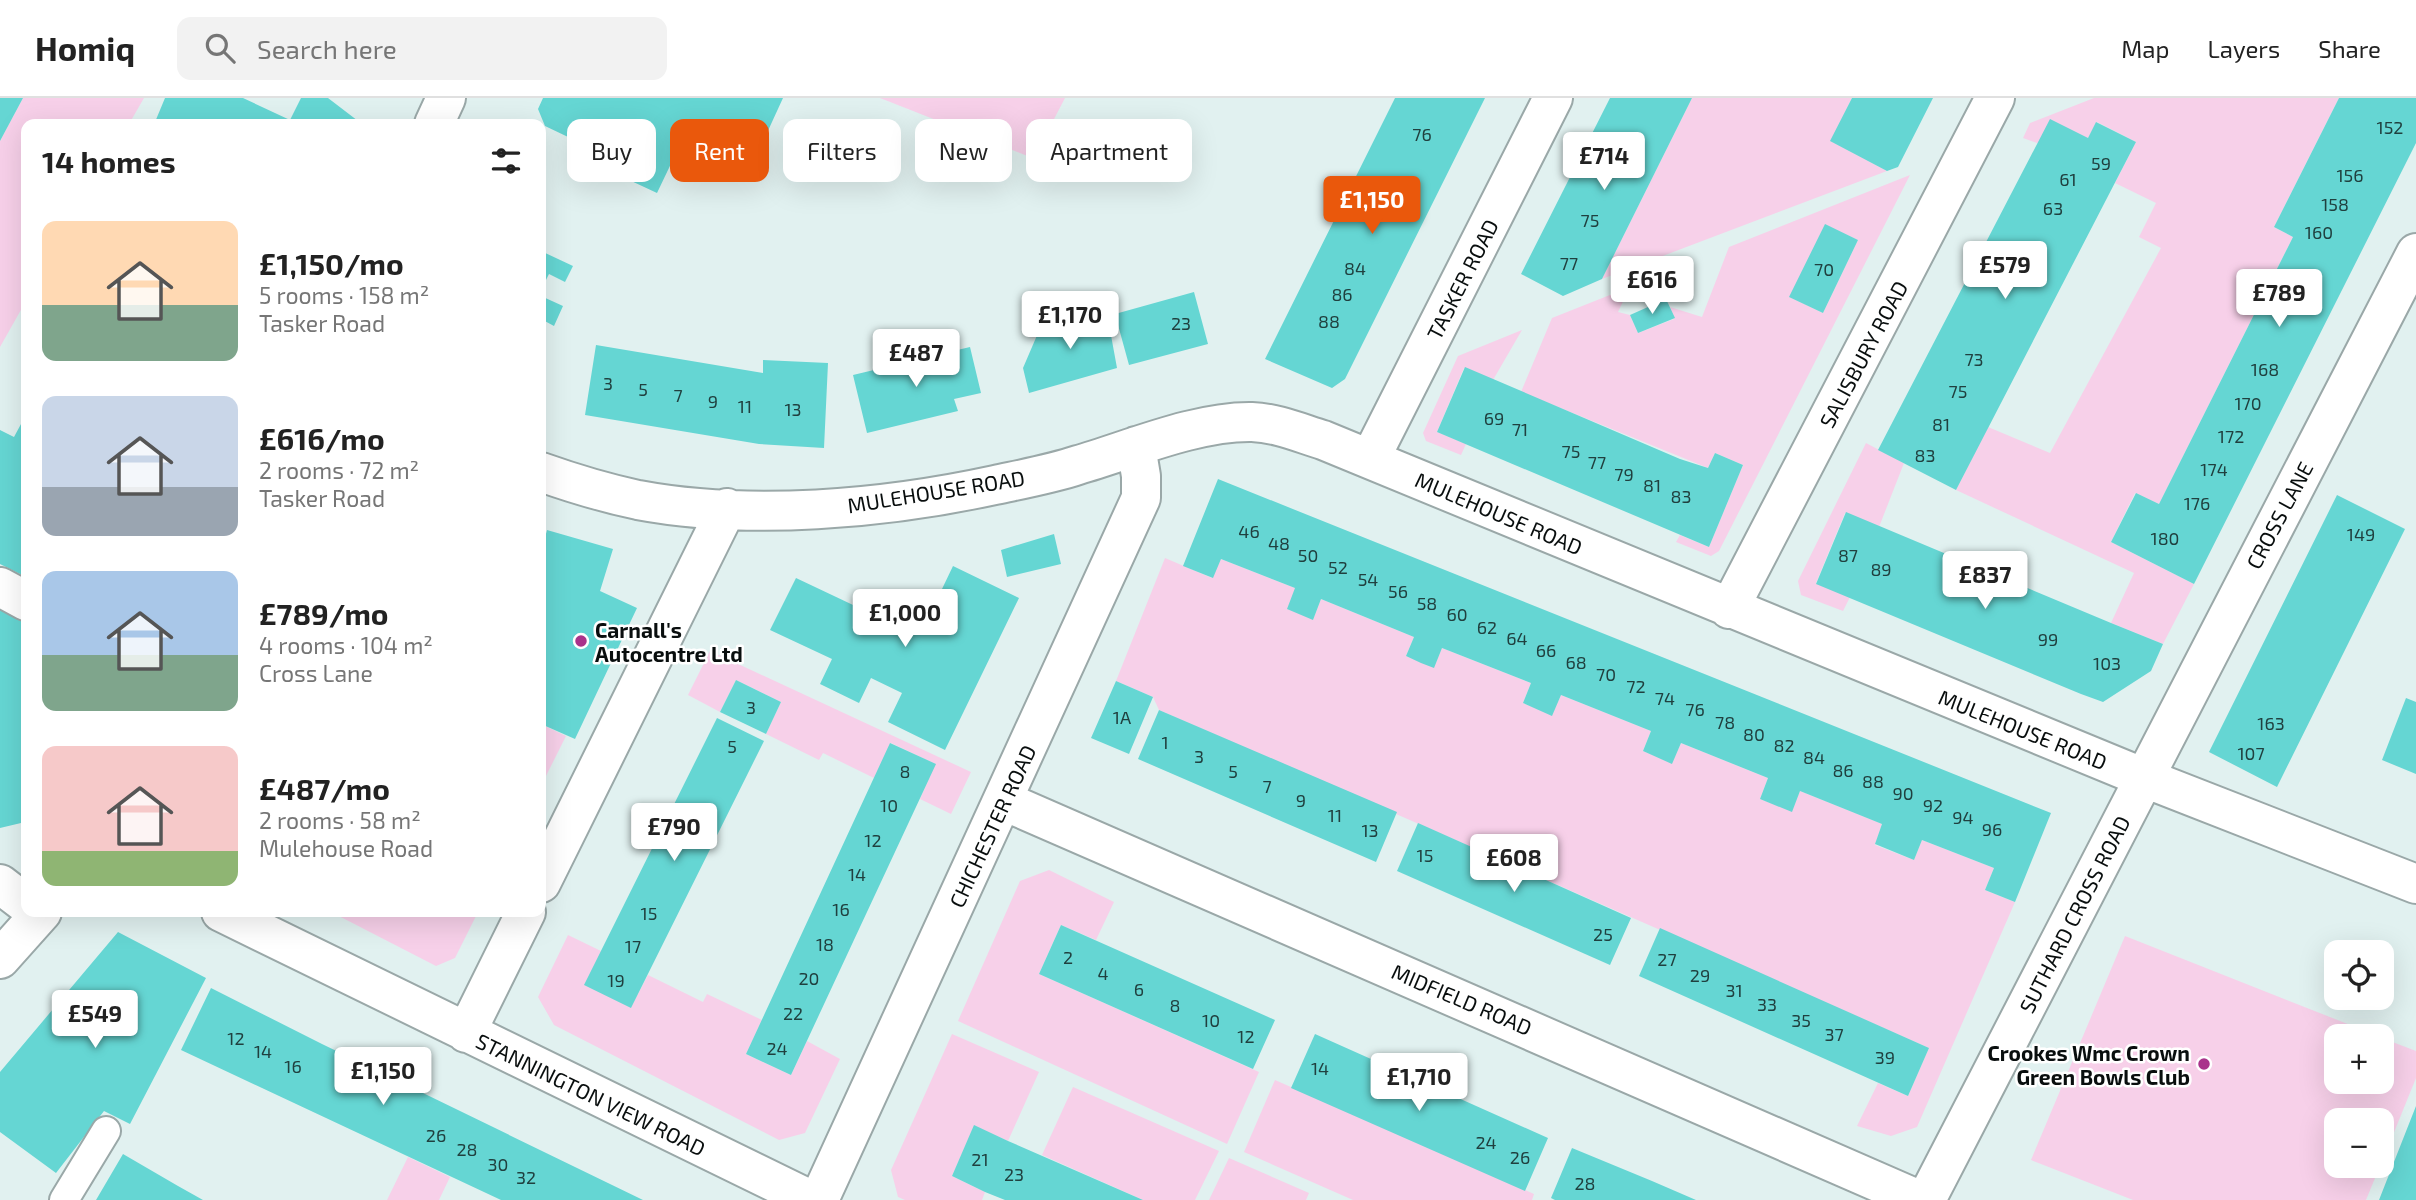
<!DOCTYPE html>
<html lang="en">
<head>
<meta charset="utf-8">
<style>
  body { margin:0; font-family:"Exo 2",sans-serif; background:#f2f2f2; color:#222; height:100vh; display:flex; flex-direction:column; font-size:26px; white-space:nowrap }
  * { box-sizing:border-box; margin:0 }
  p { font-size:23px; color:#767676 }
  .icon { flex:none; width:38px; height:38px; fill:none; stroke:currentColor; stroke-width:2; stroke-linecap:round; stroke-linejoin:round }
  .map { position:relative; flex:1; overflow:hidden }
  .panel { position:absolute; left:21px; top:21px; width:525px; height:798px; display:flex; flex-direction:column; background:#fff; border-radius:14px; box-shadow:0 7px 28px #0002 }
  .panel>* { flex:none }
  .top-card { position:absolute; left:567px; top:21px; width:665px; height:63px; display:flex; gap:14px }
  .buttons { position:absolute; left:2324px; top:842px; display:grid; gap:14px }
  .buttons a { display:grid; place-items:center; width:70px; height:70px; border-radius:14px; background:#fff; box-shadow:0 7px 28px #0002; font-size:35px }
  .price { position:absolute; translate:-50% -60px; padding:0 16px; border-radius:7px; background:#fff; color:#222; font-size:23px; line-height:46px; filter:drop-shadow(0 2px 4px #0008) }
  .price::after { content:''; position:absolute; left:50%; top:42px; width:21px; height:16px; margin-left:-10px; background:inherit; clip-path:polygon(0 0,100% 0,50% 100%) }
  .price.selected { background:#ea580c; color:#fff }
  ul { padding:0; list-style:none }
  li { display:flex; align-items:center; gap:21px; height:175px; padding:0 21px }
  li span { display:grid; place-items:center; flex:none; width:196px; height:140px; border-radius:14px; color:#555 }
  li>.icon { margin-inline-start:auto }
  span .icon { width:84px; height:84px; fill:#fffc; stroke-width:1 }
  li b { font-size:30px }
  h2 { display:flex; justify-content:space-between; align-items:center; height:84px; padding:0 21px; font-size:30px }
  .tag { padding:0 24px; border-radius:14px; background:#fff; box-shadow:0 7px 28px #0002; font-size:24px; line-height:63px }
  .tag.selected { background:#ea580c; color:#fff }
  header { display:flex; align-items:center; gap:42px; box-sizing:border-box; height:98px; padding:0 35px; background:#fff; border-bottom:2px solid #e0e0e0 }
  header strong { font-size:33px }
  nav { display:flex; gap:38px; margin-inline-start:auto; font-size:24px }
  .search { width:490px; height:63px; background:#f2f2f2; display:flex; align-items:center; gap:18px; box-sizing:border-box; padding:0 24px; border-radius:14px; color:#767676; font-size:26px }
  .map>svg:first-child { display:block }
</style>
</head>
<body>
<header>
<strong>Homiq</strong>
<div class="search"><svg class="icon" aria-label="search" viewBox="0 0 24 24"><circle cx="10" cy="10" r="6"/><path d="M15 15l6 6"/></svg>Search here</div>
<nav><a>Map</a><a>Layers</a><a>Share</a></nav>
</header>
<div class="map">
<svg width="2416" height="1102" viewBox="0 0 2416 1102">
  <rect width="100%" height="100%" fill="#e1f1f0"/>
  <path fill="#f7d0e9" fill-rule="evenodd" d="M 23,0 L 144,0 L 129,26 L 26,26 L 26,203 L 0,249 L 0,43 Z
    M 880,0 L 1065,0 L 1053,23 L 1066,28 L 1043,64 Z
    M 1692,0 L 1852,0 L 1831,43 L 1887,73 L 1602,181 Z
    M 2094,0 L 2339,0 L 2274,129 L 2293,139 L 2159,406 L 2135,395 L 2111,444 L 2194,486 L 2163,546 L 2111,525 L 2134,475 L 1956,392 L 1988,329 L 2050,355 L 2161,150 L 2139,139 L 2156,105 L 2115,85 L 2136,44 L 2097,24 L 2088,40 L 2037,45 L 2023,40 L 2030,25 Z
    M 1910,77 L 1719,453 L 1711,458 L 1676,444 L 1680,437 L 1709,449 L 1743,367 L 1715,355 L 1708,370 L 1521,294 L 1552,220 L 1630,189 L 1618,214 L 1630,217 L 1638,235 L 1674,221 L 1670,209 L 1702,219 L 1729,149 ZM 1825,127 L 1858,142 L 1823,215 L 1790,199 Z
    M 1522,232 L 1493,282 L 1464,270 L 1437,334 L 1466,346 L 1461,357 L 1426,343 L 1423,335 L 1458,258 Z
    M 1866,345 L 1904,365 L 1879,429 L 1845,415 L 1816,485 L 1850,499 L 1843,513 L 1801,497 L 1798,483 Z
    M 1165,460 L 1212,480 L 1221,461 L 1295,490 L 1313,522 L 1321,501 L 1414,539 L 1406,558 L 1434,569 L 1442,550 L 1531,585 L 1523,605 L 1552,617 L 1561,597 L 1651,633 L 1643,653 L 1672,665 L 1681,645 L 1768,680 L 1760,701 L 1792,713 L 1800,693 L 1875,723 L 1882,726 L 1875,747 L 1914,762 L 1922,742 L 1994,770 L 1985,792 L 2015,804 L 1917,1029 L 1891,1038 L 1857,1028 L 1878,985 L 1908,998 L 1929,950 L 1159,612 L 1153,599 L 1116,583 Z
    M 710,553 L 971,674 L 951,716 L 920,701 L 935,666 L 891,645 L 874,680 L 823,655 L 819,662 L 766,636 L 781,604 L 736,582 L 720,614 L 688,597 Z
    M 541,626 L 566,638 L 541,688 Z
    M 1049,772 L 1114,804 L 1096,842 L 1061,827 L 1039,876 L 1259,974 L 1227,1046 L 958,923 L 1020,783 Z
    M 331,814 L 478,814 L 455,860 L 436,868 Z
    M 568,837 L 601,853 L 631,909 L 648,877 L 703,904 L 707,896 L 762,922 L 746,956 L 791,977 L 807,943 L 840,961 L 805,1035 L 779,1042 L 554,927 L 538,899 Z
    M 2125,838 L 2378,938 L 2336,938 L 2336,984 L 2382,984 L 2382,940 L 2416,953 L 2416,980 L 2382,1064 L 2382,1022 L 2336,1022 L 2336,1068 L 2380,1068 L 2366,1102 L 2133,1102 L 2031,1062 Z
    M 952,936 L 1039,974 L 1008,1043 L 974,1028 L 952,1078 L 985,1094 L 982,1102 L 905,1102 L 898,1099 L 891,1072 Z
    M 1275,982 L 1534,1096 L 1532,1102 L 1353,1102 L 1244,1054 Z
    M 1073,989 L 1219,1053 L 1195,1102 L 1143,1102 L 1042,1057 Z
    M 408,1059 L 450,1079 L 439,1102 L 387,1102 Z
    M 1229,1060 L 1309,1095 L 1306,1102 L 1209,1102 Z"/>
  <path fill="#65d6d3" d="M 0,0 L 23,0 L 0,43 Z
    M 165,0 L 243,0 L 290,22 L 301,0 L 328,0 L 362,26 L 160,26 L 155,24 Z
    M 543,0 L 783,0 L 760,50 L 724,33 L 710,63 L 679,49 L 657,95 L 582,60 L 587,48 L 545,28 L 538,11 Z
    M 1395,0 L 1485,0 L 1345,281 L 1332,290 L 1265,261 Z
    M 1610,0 L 1692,0 L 1602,181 L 1563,198 L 1521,176 Z
    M 1852,0 L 1933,0 L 1898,69 L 1887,73 L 1830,43 Z
    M 2339,0 L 2416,0 L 2416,45 L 2194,486 L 2111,444 L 2136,395 L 2159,406 L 2293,139 L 2274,129 Z
    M 2050,21 L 2088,40 L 2096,24 L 2136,44 L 1956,392 L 1878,352 Z
    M 1825,126 L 1858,142 L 1823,215 L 1789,199 Z
    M 541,153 L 573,168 L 565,184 L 549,176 L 541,192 Z
    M 1194,194 L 1208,246 L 1129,267 L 1115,216 Z
    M 541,198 L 563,208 L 554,228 L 541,221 Z
    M 1666,201 L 1675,220 L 1638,235 L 1630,217 Z
    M 1106,210 L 1117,270 L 1029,295 L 1023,270 L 1041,228 Z
    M 596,247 L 763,275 L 763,262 L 828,265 L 824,350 L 759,346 L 585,317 Z
    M 970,249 L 981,295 L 954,301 L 958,313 L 867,335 L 853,277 Z
    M 1465,269 L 1680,361 L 1708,370 L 1715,355 L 1743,367 L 1709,449 L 1437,334 Z
    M 21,326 L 26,329 L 26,479 L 0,466 L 0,332 L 14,339 Z
    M 1218,381 L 2051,715 L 2015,804 L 1985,792 L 1994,770 L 1922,742 L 1914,762 L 1875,746 L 1882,726 L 1800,693 L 1792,714 L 1760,701 L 1768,680 L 1681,645 L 1672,666 L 1643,653 L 1651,633 L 1561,597 L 1552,618 L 1523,605 L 1531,585 L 1442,550 L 1434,570 L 1421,565 L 1406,558 L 1414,539 L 1321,501 L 1313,522 L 1287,511 L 1295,490 L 1221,461 L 1213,480 L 1183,468 Z
    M 2337,397 L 2405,431 L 2277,689 L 2209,654 Z
    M 1846,414 L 2111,525 L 2163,546 L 2151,573 L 2103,604 L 2081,596 L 1816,486 Z
    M 547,432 L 613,451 L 600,493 L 637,510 L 575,641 L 541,626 L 541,455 Z
    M 1054,436 L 1061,466 L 1007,479 L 1001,452 Z
    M 953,468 L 1019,500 L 945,652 L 888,624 L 902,595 L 871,580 L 859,605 L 820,586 L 832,561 L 770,532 L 796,480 L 908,533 L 920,509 L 931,514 Z
    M 0,511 L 26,524 L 26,717 L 21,725 L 0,730 Z
    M 736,582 L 781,604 L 766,636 L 720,614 Z
    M 1116,583 L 1153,599 L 1129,656 L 1091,640 Z
    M 2406,600 L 2416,604 L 2416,676 L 2382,662 Z
    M 1159,612 L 1397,714 L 1376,764 L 1138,661 Z
    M 717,620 L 764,643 L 631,910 L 584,887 Z
    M 890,645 L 936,666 L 791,977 L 746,956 Z
    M 1418,725 L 1631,820 L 1610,867 L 1397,773 Z
    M 1061,827 L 1275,922 L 1253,971 L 1039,876 Z
    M 1660,830 L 1929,950 L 1908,998 L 1639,878 Z
    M 118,834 L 206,880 L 130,1026 L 104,1013 L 56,1075 L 0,1034 L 0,974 Z
    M 211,890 L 322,946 L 643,1102 L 501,1102 L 181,952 Z
    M 1315,936 L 1548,1040 L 1525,1093 L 1291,990 Z
    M 2416,1008 L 2416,1102 L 2379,1102 Z
    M 974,1027 L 1008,1043 L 1143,1102 L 1005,1102 L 985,1094 L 952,1078 Z
    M 1572,1050 L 1652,1083 L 1696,1102 L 1555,1102 L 1551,1100 Z
    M 123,1056 L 178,1088 L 203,1102 L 96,1102 Z"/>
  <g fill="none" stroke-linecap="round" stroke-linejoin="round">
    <g stroke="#9aa8a8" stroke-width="32">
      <path id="service" d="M 64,1102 L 106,1033"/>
    </g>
    <g stroke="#9aa8a8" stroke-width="42">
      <path id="minor" d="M 1370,361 L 1553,0
        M 541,374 C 572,385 605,395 638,402 C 750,423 884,411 995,387 C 1023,381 1051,376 1078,367 C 1130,352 1196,323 1252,324 C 1277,325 1300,335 1323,342 L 2142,679 L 2416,786
        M 0,489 L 26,503
        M 1729,511 L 1995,0
        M 1004,703 L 1919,1102
        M 541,785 L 727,410
        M 0,786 L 26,806
        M 221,814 L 811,1102
        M 466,935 L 526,814
        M 819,1102 L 1141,400 L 1141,378 L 1136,348
        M 1926,1102 L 2416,155"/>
    </g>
    <g stroke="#9aa8a8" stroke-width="42">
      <path id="tertiary" d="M 434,26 L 446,0
        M 0,861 L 42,814"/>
    </g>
    <use href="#service" stroke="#fff" stroke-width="28"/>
    <use href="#minor" stroke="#fff" stroke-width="38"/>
    <use href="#tertiary" stroke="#fff" stroke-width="38"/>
  </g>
  <g fill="#a9338b" stroke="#fff" stroke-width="2.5">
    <circle cx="581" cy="543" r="7"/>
    <circle cx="2204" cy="966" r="7"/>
  </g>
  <g text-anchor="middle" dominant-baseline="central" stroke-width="5" stroke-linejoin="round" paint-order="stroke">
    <g font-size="18" fill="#20403f">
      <text x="2390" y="29">152</text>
      <text x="1422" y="36">76</text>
      <text x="2101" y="65">59</text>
      <text x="2350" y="77">156</text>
      <text x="2068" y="81">61</text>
      <text x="2335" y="106">158</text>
      <text x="2053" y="110">63</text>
      <text x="1590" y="122">75</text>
      <text x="2319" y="134">160</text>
      <text x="1569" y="165">77</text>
      <text x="1355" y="170">84</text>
      <text x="1824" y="171">70</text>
      <text x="1342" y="196">86</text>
      <text x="1329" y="223">88</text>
      <text x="1181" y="225">23</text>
      <text x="1974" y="261">73</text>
      <text x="2265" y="271">168</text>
      <text x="608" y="285">3</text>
      <text x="643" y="291">5</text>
      <text x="1958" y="293">75</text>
      <text x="678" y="297">7</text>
      <text x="713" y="303">9</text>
      <text x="2248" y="305">170</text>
      <text x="745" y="308">11</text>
      <text x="793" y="311">13</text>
      <text x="1494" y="320">69</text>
      <text x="1941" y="326">81</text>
      <text x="1520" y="331">71</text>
      <text x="2231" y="338">172</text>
      <text x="1571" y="353">75</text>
      <text x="1925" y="357">83</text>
      <text x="1597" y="364">77</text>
      <text x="2214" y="371">174</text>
      <text x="1624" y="376">79</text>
      <text x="1652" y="387">81</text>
      <text x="1681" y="398">83</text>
      <text x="2197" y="405">176</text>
      <text x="1249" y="433">46</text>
      <text x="2361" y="436">149</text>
      <text x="2165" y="440">180</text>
      <text x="1279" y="445">48</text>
      <text x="1308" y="457">50</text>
      <text x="1848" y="457">87</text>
      <text x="1338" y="469">52</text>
      <text x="1881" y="471">89</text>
      <text x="1368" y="481">54</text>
      <text x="1398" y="493">56</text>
      <text x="1427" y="505">58</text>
      <text x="1457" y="516">60</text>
      <text x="1487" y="529">62</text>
      <text x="1517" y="540">64</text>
      <text x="2048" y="541">99</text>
      <text x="1546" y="552">66</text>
      <text x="1576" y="564">68</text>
      <text x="2107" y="565">103</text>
      <text x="1606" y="576">70</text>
      <text x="1636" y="588">72</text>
      <text x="1665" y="600">74</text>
      <text x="751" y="609">3</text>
      <text x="1695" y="611">76</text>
      <text x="1122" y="619">1A</text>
      <text x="1725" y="624">78</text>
      <text x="2271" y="625">163</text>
      <text x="1754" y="636">80</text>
      <text x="1165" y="644">1</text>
      <text x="1784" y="647">82</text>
      <text x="732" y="648">5</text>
      <text x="2251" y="655">107</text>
      <text x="1199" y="658">3</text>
      <text x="1814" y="659">84</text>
      <text x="1843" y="672">86</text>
      <text x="905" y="673">8</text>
      <text x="1233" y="673">5</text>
      <text x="1873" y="683">88</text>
      <text x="1267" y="688">7</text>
      <text x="1903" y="695">90</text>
      <text x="1301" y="702">9</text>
      <text x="889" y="707">10</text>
      <text x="1933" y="707">92</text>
      <text x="1335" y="717">11</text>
      <text x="1963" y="719">94</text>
      <text x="1992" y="731">96</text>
      <text x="1370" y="732">13</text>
      <text x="873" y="742">12</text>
      <text x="1425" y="757">15</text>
      <text x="857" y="776">14</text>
      <text x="841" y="811">16</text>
      <text x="649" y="815">15</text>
      <text x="1603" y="836">25</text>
      <text x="825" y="846">18</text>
      <text x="633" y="848">17</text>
      <text x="1068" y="859">2</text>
      <text x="1667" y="861">27</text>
      <text x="1103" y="875">4</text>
      <text x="1700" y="877">29</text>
      <text x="809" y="880">20</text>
      <text x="616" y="882">19</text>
      <text x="1139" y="891">6</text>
      <text x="1734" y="892">31</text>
      <text x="1767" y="906">33</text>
      <text x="1175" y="907">8</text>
      <text x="793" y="915">22</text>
      <text x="1211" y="922">10</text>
      <text x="1801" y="922">35</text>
      <text x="1834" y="936">37</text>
      <text x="1246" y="938">12</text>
      <text x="236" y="940">12</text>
      <text x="777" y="950">24</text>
      <text x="263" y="953">14</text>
      <text x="1885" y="959">39</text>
      <text x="293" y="968">16</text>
      <text x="1320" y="970">14</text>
      <text x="436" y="1037">26</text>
      <text x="1486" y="1044">24</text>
      <text x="467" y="1051">28</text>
      <text x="1520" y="1059">26</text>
      <text x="980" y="1061">21</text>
      <text x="498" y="1066">30</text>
      <text x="1014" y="1076">23</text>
      <text x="526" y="1079">32</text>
      <text x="1585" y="1085">28</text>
    </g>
    <g font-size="21" fill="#090e0e" stroke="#fff">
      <text transform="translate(1462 181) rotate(-63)">TASKER ROAD</text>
      <text transform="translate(1863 256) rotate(-62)">SALISBURY ROAD</text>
      <text transform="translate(936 393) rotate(-9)">MULEHOUSE ROAD</text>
      <text transform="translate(1499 415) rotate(23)">MULEHOUSE ROAD</text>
      <text transform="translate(2279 417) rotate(-62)">CROSS LANE</text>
      <text transform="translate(2023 631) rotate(22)">MULEHOUSE ROAD</text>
      <text transform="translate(992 728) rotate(-65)">CHICHESTER ROAD</text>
      <text transform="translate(2074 816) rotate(-63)">SUTHARD CROSS ROAD</text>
      <text transform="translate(1462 901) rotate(23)">MIDFIELD ROAD</text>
      <text transform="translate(591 996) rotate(26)">STANNINGTON VIEW ROAD</text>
    </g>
    <g font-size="21" font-weight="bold" fill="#090e0e" stroke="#fff" text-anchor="start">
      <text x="595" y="531">Carnall's<tspan x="595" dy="24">Autocentre Ltd</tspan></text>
      <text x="2190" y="954" text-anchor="end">Crookes Wmc Crown<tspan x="2190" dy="24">Green Bowls Club</tspan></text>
    </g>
  </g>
</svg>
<div class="buttons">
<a><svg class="icon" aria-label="locate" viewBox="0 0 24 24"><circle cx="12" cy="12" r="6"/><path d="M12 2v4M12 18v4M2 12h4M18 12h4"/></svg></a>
<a>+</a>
<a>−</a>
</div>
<b class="price" style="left:1604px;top:94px">£714</b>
<b class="price selected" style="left:1372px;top:138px">£1,150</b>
<b class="price" style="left:2005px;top:203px">£579</b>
<b class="price" style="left:1652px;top:218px">£616</b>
<b class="price" style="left:2279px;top:231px">£789</b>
<b class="price" style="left:1070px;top:253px">£1,170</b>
<b class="price" style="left:916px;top:291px">£487</b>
<b class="price" style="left:1985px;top:513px">£837</b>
<b class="price" style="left:905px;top:551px">£1,000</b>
<b class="price" style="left:674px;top:765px">£790</b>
<b class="price" style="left:1514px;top:796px">£608</b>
<b class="price" style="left:95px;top:952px">£549</b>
<b class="price" style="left:383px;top:1009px">£1,150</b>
<b class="price" style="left:1419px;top:1015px">£1,710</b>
<div class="top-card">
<a class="tag">Buy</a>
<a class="tag selected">Rent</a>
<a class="tag">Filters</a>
<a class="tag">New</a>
<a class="tag">Apartment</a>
</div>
<section class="panel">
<h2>14 homes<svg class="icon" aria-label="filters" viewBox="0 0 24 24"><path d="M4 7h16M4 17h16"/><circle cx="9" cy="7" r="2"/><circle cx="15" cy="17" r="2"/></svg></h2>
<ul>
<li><span style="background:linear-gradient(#ffd9b3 60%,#7fa58c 0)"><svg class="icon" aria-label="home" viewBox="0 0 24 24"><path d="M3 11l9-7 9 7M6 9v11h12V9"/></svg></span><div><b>£1,150/mo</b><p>5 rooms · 158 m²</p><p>Tasker Road</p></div></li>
<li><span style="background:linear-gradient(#c9d6e8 65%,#9aa5b1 0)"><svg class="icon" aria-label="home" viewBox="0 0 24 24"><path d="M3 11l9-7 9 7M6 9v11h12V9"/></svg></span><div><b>£616/mo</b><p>2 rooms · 72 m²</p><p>Tasker Road</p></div></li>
<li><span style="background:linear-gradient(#a9c7e8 60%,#7fa58c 0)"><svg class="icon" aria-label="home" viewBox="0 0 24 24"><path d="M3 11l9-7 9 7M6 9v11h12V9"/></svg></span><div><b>£789/mo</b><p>4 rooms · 104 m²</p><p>Cross Lane</p></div></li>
<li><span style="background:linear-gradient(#f6c9c9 75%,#8fb573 0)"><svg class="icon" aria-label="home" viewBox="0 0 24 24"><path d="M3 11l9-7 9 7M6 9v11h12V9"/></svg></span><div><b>£487/mo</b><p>2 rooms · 58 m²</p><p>Mulehouse Road</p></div></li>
</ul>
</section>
</div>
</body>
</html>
